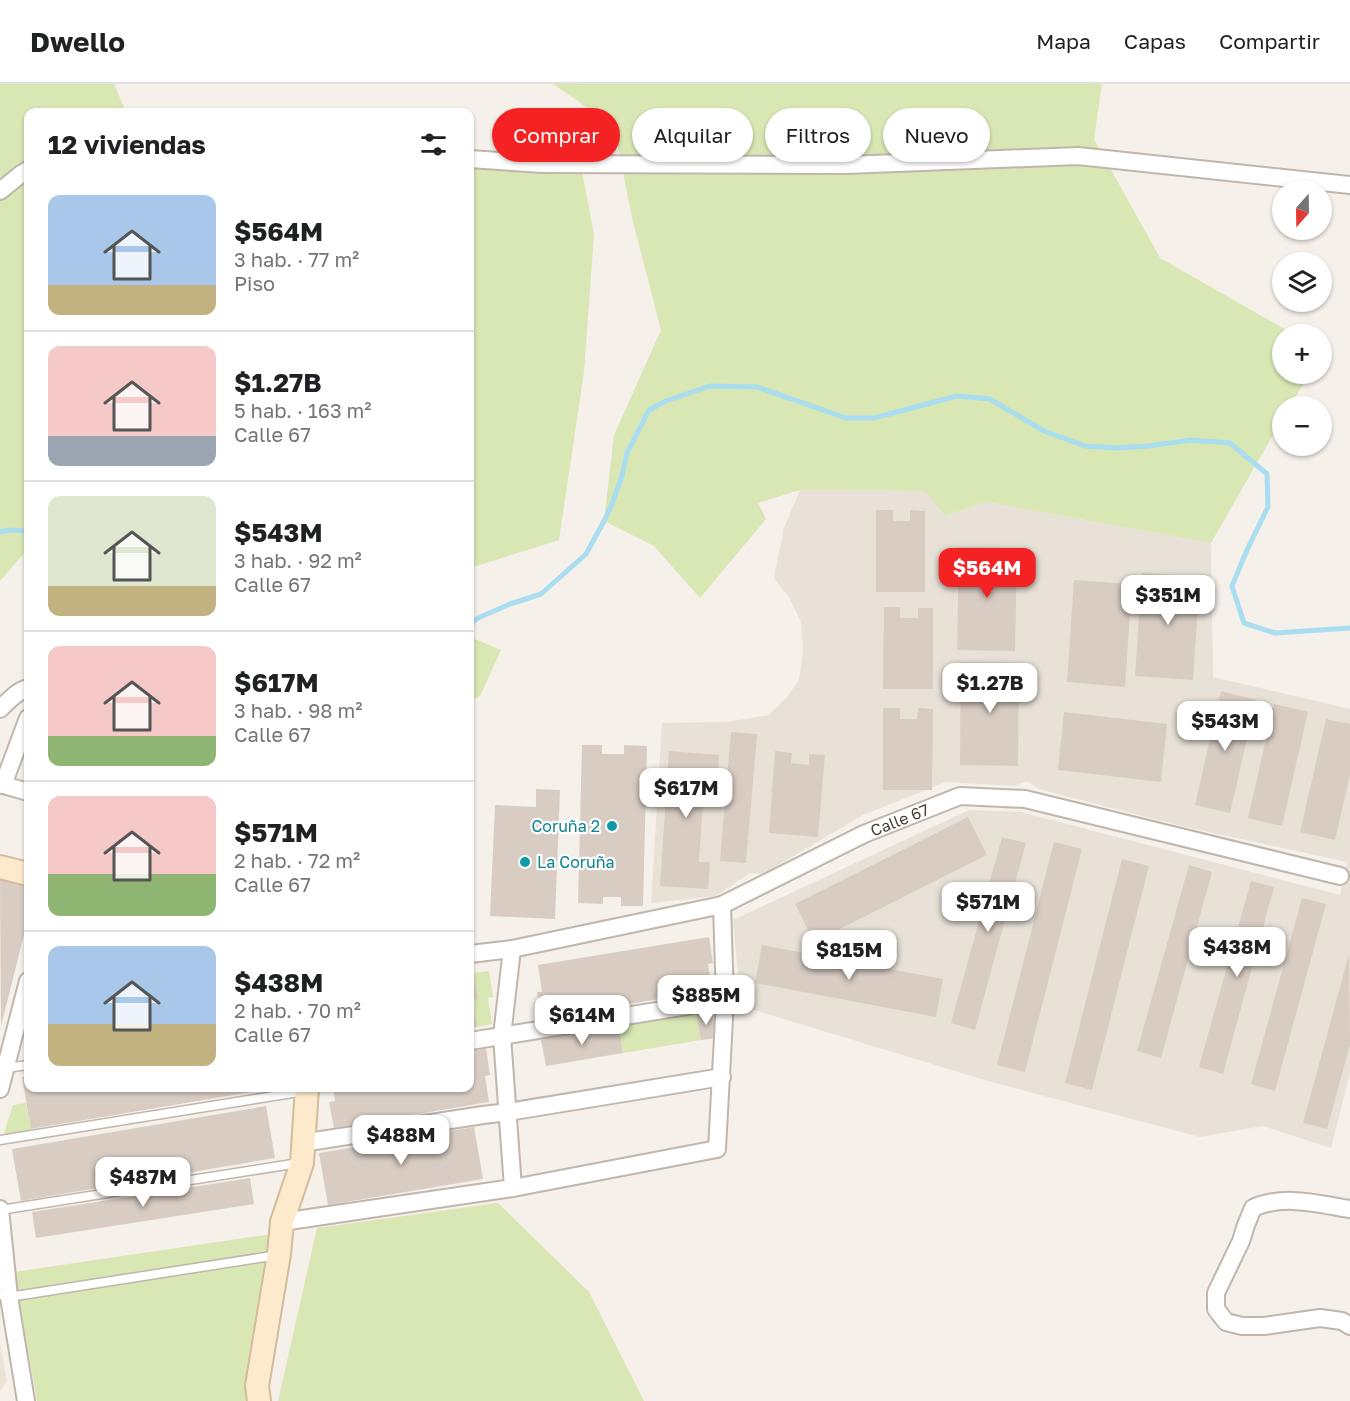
<!DOCTYPE html>
<html lang="es">
<head>
<meta charset="utf-8">
<style>
  body { margin:0; font-family:"Golos Text",sans-serif; background:#f6f6f6; color:#202124; height:100vh; display:flex; flex-direction:column; font-size:22px; white-space:nowrap }
  * { box-sizing:border-box; margin:0 }
  p { font-size:20px; color:#757577 }
  .icon { flex:none; width:33px; height:33px; fill:none; stroke:currentColor; stroke-width:2; stroke-linecap:round; stroke-linejoin:round }
  .map { position:relative; flex:1; overflow:hidden }
  .drawer { position:absolute; left:24px; top:24px; width:450px; height:984px; display:flex; flex-direction:column; background:#fff; border-radius:12px; box-shadow:0 2px 4px #0004 }
  .drawer>* { flex:none }
  .hud { position:absolute; left:492px; top:24px; width:570px; height:54px; display:flex; gap:12px }
  .needle { width:39px; rotate:200deg }
  .buttons { position:absolute; left:1272px; top:96px; display:grid; gap:12px }
  .buttons a { display:grid; place-items:center; width:60px; height:60px; border-radius:50%; background:#fff; box-shadow:0 2px 4px #0004; font-size:30px }
  .price { position:absolute; translate:-50% -51px; padding:0 14px; border-radius:12px; background:#fff; color:#222; font-size:20px; line-height:39px; filter:drop-shadow(0 2px 3px #0008) }
  .price::after { content:''; position:absolute; left:50%; top:36px; width:18px; height:14px; margin-left:-9px; background:inherit; clip-path:polygon(0 0,100% 0,50% 100%) }
  .price.active { background:#f42222; color:#fff }
  ul { padding:0; list-style:none }
  li { display:flex; align-items:center; gap:18px; height:150px; padding:0 24px }
  li+li { border-top:2px solid #e0e0e0 }
  li span { display:grid; place-items:center; flex:none; width:168px; height:120px; border-radius:12px; color:#555 }
  li>.icon { margin-inline-start:auto }
  span .icon { width:72px; height:72px; fill:#fffc; stroke-width:1 }
  li b { font-size:26px }
  h2 { display:flex; justify-content:space-between; align-items:center; height:72px; padding:0 24px; font-size:26px }
  .tag { padding:0 21px; border-radius:27px; background:#fff; box-shadow:0 2px 4px #0004; font-size:21px; line-height:54px }
  .tag.active { background:#f42222; color:#fff }
  header { display:flex; align-items:center; gap:36px; box-sizing:border-box; height:84px; padding:0 30px; background:#fff; border-bottom:2px solid #e0e0e0 }
  header strong { font-size:28px }
  nav { display:flex; gap:33px; margin-inline-start:auto; font-size:21px }
  .map>svg:first-child { display:block }
</style>
</head>
<body>
<header>
<strong>Dwello</strong>
<nav><a>Mapa</a><a>Capas</a><a>Compartir</a></nav>
</header>
<div class="map">
<svg width="1350" height="1317" viewBox="0 0 1350 1317">
  <rect width="100%" height="100%" fill="#f5f0ea"/>
  <path fill="#e8e1d8" d="M 800,406 L 925,407 L 945,432 L 986,418 L 1211,459 L 1213,593 L 1350,625 L 1350,989 L 1331,1064 L 1263,1042 L 1200,1053 L 988,997 L 741,922 L 733,836 L 969,726 L 1021,728 L 1340,811 L 1347,778 L 1181,742 L 1039,705 L 1027,697 L 1015,702 L 946,698 L 863,731 L 763,790 L 750,789 L 716,812 L 651,819 L 662,639 L 727,638 L 769,631 L 787,613 L 799,596 L 803,568 L 801,538 L 789,513 L 774,494 L 784,444 Z"/>
  <path fill="#ede3d5" d="M 0,1259 L 7,1297 L 0,1307 Z"/>
  <path fill="#d8e7b4" d="M 0,0 L 114,0 L 126,28 L 28,28 L 28,465 L 0,497 Z
    M 553,0 L 1102,0 L 1094,55 L 1160,174 L 1293,250 L 1282,250 L 1282,290 L 1309,290 L 1290,322 L 1282,322 L 1282,335 L 1211,459 L 986,418 L 945,432 L 925,407 L 800,406 L 758,419 L 766,435 L 700,514 L 654,462 L 604,437 L 614,351 L 661,246 L 632,134 L 614,42 Z
    M 575,49 L 594,151 L 584,288 L 559,456 L 470,484 L 470,84 Z
    M 470,553 L 501,566 L 480,612 L 470,617 Z
    M 489,887 L 493,913 L 488,914 L 492,940 L 477,943 L 472,916 L 478,915 L 473,889 Z
    M 696,930 L 701,956 L 623,969 L 619,943 Z
    M 26,1019 L 31,1045 L 30,1048 L 8,1051 L 4,1049 L 13,1021 Z
    M 498,1119 L 589,1208 L 644,1317 L 278,1317 L 317,1144 Z
    M 272,1150 L 248,1317 L 37,1317 L 14,1188 Z"/>
  <g fill="none" stroke-linecap="round" stroke-linejoin="round">
    <path stroke="#a9ddef" stroke-width="5" d="M 0,448 L 10,446 L 28,447
      M 470,540 L 478,534 L 510,520 L 541,510 L 586,470 L 604,437 L 612,420 L 622,392 L 627,369 L 649,326 L 666,317 L 710,302 L 757,303 L 846,334 L 874,334 L 957,312 L 990,315 L 1044,347 L 1085,362 L 1118,364 L 1148,362 L 1191,356 L 1230,359 L 1267,390 L 1268,423 L 1247,466 L 1232,502 L 1244,539 L 1275,549 L 1350,544"/>
  </g>
  <path fill="#d9cdc3" d="M 876,426 L 893,426 L 893,437 L 910,437 L 910,426 L 925,427 L 925,508 L 876,508 Z
    M 959,463 L 1017,464 L 1015,567 L 957,566 Z
    M 1142,489 L 1200,493 L 1193,596 L 1135,592 Z
    M 1074,496 L 1132,500 L 1125,603 L 1067,598 Z
    M 884,523 L 900,523 L 900,534 L 918,534 L 918,524 L 933,524 L 933,605 L 883,605 Z
    M 961,578 L 1019,579 L 1018,682 L 960,681 Z
    M 1221,607 L 1256,616 L 1230,729 L 1195,721 Z
    M 1274,620 L 1308,628 L 1282,742 L 1248,734 Z
    M 883,624 L 900,624 L 900,635 L 917,635 L 918,624 L 933,625 L 932,706 L 883,706 Z
    M 1064,628 L 1167,640 L 1161,698 L 1058,686 Z
    M 1326,635 L 1350,640 L 1350,691 L 1335,756 L 1300,748 Z
    M 731,648 L 757,650 L 746,779 L 720,777 Z
    M 582,661 L 602,661 L 602,670 L 624,670 L 624,661 L 647,662 L 643,822 L 621,822 L 621,813 L 603,813 L 603,820 L 578,819 Z
    M 669,667 L 719,671 L 717,703 L 704,702 L 699,778 L 710,778 L 708,805 L 660,802 Z
    M 775,667 L 792,669 L 791,679 L 809,681 L 809,670 L 825,671 L 818,753 L 769,749 Z
    M 536,705 L 560,706 L 555,835 L 490,832 L 495,721 L 536,723 Z
    M 968,733 L 987,771 L 814,858 L 795,820 Z
    M 1002,753 L 1026,759 L 975,946 L 951,939 Z
    M 1054,758 L 1082,765 L 1025,988 L 997,981 Z
    M 1122,775 L 1149,782 L 1092,1006 L 1065,999 Z
    M 1189,781 L 1212,788 L 1161,974 L 1137,967 Z
    M 0,795 L 28,803 L 28,835 L 1,942 Z
    M 1251,797 L 1274,803 L 1223,990 L 1199,983 Z
    M 1302,814 L 1326,820 L 1275,1007 L 1251,1000 Z
    M 709,853 L 713,879 L 708,880 L 712,906 L 541,935 L 537,908 L 542,908 L 538,881 Z
    M 762,861 L 943,895 L 936,933 L 755,899 Z
    M 1349,870 L 1350,961 L 1327,1045 L 1303,1039 Z
    M 473,889 L 478,915 L 472,916 L 477,943 L 470,944 L 470,890 Z
    M 712,928 L 717,954 L 701,956 L 696,930 Z
    M 619,943 L 623,969 L 546,982 L 541,956 Z
    M 486,964 L 490,991 L 485,992 L 489,1018 L 334,1044 L 329,1018 L 335,1017 L 333,1004 L 470,1004 L 470,967 Z
    M 28,992 L 28,1004 L 263,1004 L 264,1006 L 31,1045 L 22,993 Z
    M 266,1022 L 275,1074 L 21,1117 L 12,1065 Z
    M 474,1043 L 483,1095 L 328,1121 L 319,1069 Z
    M 250,1094 L 254,1120 L 36,1154 L 32,1128 Z"/>
  <g fill="none" stroke-linecap="round" stroke-linejoin="round">
    <g stroke="#c0b6ad" stroke-width="11">
      <path id="lane" d="M 6,984 L 28,981
        M 0,1056 L 305,1007
        M 0,1126 L 299,1079
        M 0,1211 L 9,1213 L 278,1171"/>
    </g>
    <g stroke="#c0b6ad" stroke-width="20">
      <g id="street">
        <path d="M 470,75 L 542,80 L 846,81 L 1078,72 L 1350,101"/>
        <path d="M 0,107 L 21,90 L 28,86"/>
        <path d="M 0,625 C 8,617 17,607 28,604"/>
        <path d="M 0,700 L 28,708"/>
        <path d="M 3,701 L 28,634"/>
        <path d="M 512,865 L 502,952 L 513,1104"/>
        <path id="s1" d="M 470,870 L 512,865 L 722,821 L 864,750 L 960,712 L 1025,715 L 1340,792"/>
        <path d="M 470,957 L 725,916"/>
        <path d="M 0,1005 L 28,897"/>
        <path d="M 302,1059 L 483,1031 L 508,1028 L 722,993"/>
        <path d="M 0,1125 L 9,1213 L 26,1317"/>
        <path d="M 1350,1125 C 1318,1120 1283,1110 1253,1124 L 1246,1141 L 1241,1157 L 1216,1209 L 1216,1225 L 1226,1238 L 1242,1242 L 1264,1242 L 1320,1234 L 1342,1237 L 1350,1242"/>
        <path d="M 282,1138 L 513,1104 L 717,1065 L 725,916 L 722,821"/>
      </g>
    </g>
    <g stroke="#d3bc9b" stroke-width="26">
      <path id="secondary" d="M 0,783 L 28,790
        M 259,1317 L 257,1302 L 279,1170 L 282,1138 L 302,1079 L 307,1004"/>
    </g>
    <use href="#lane" stroke="#fff" stroke-width="8"/>
    <use href="#street" stroke="#fff" stroke-width="16"/>
    <use href="#secondary" stroke="#fdeacc" stroke-width="22"/>
  </g>
  <g fill="#0f9aa8" stroke="#fff" stroke-width="2">
    <circle cx="612" cy="742" r="6"/>
    <circle cx="525" cy="778" r="6"/>
  </g>
  <g text-anchor="middle" dominant-baseline="central" stroke-width="4.5" stroke-linejoin="round" paint-order="stroke">
    <g font-size="16" fill="#494038" stroke="#fff">
      <text stroke="none"><textPath href="#s1" startOffset="454">Calle 67</textPath></text>
    </g>
    <g font-size="16" fill="#0d838f" stroke="#fff" text-anchor="end">
      <text x="600" y="742">Coruña 2</text>
      <text x="537" y="778" text-anchor="start">La Coruña</text>
    </g>
  </g>
</svg>
<div class="buttons">
<a><svg class="needle" viewBox="-14 -14 28 28"><path d="M0-13l5 13h-10z" fill="#e53935"/><path d="M0 13l5-13h-10z" fill="#757577"/></svg></a>
<a><svg class="icon" aria-label="layers" viewBox="0 0 24 24"><path d="M12 4l9 5-9 5-9-5zM3 14l9 5 9-5"/></svg></a>
<a>+</a>
<a>−</a>
</div>
<b class="price active" style="left:987px;top:515px">$564M</b>
<b class="price" style="left:1168px;top:542px">$351M</b>
<b class="price" style="left:990px;top:630px">$1.27B</b>
<b class="price" style="left:1225px;top:668px">$543M</b>
<b class="price" style="left:686px;top:735px">$617M</b>
<b class="price" style="left:988px;top:849px">$571M</b>
<b class="price" style="left:1237px;top:894px">$438M</b>
<b class="price" style="left:849px;top:897px">$815M</b>
<b class="price" style="left:706px;top:942px">$885M</b>
<b class="price" style="left:582px;top:962px">$614M</b>
<b class="price" style="left:401px;top:1082px">$488M</b>
<b class="price" style="left:143px;top:1124px">$487M</b>
<div class="hud">
<a class="tag active">Comprar</a>
<a class="tag">Alquilar</a>
<a class="tag">Filtros</a>
<a class="tag">Nuevo</a>
</div>
<section class="drawer">
<h2>12 viviendas<svg class="icon" aria-label="filters" viewBox="0 0 24 24"><path d="M4 7h16M4 17h16"/><circle cx="9" cy="7" r="2"/><circle cx="15" cy="17" r="2"/></svg></h2>
<ul>
<li><span style="background:linear-gradient(#a9c7e8 75%,#c2b280 0)"><svg class="icon" aria-label="home" viewBox="0 0 24 24"><path d="M3 11l9-7 9 7M6 9v11h12V9"/></svg></span><div><b>$564M</b><p>3 hab. · 77 m²</p><p>Piso</p></div></li>
<li><span style="background:linear-gradient(#f6c9c9 75%,#9aa5b1 0)"><svg class="icon" aria-label="home" viewBox="0 0 24 24"><path d="M3 11l9-7 9 7M6 9v11h12V9"/></svg></span><div><b>$1.27B</b><p>5 hab. · 163 m²</p><p>Calle 67</p></div></li>
<li><span style="background:linear-gradient(#dfe7d0 75%,#c2b280 0)"><svg class="icon" aria-label="home" viewBox="0 0 24 24"><path d="M3 11l9-7 9 7M6 9v11h12V9"/></svg></span><div><b>$543M</b><p>3 hab. · 92 m²</p><p>Calle 67</p></div></li>
<li><span style="background:linear-gradient(#f6c9c9 75%,#8fb573 0)"><svg class="icon" aria-label="home" viewBox="0 0 24 24"><path d="M3 11l9-7 9 7M6 9v11h12V9"/></svg></span><div><b>$617M</b><p>3 hab. · 98 m²</p><p>Calle 67</p></div></li>
<li><span style="background:linear-gradient(#f6c9c9 65%,#8fb573 0)"><svg class="icon" aria-label="home" viewBox="0 0 24 24"><path d="M3 11l9-7 9 7M6 9v11h12V9"/></svg></span><div><b>$571M</b><p>2 hab. · 72 m²</p><p>Calle 67</p></div></li>
<li><span style="background:linear-gradient(#a9c7e8 65%,#c2b280 0)"><svg class="icon" aria-label="home" viewBox="0 0 24 24"><path d="M3 11l9-7 9 7M6 9v11h12V9"/></svg></span><div><b>$438M</b><p>2 hab. · 70 m²</p><p>Calle 67</p></div></li>
</ul>
</section>
</div>
</body>
</html>
